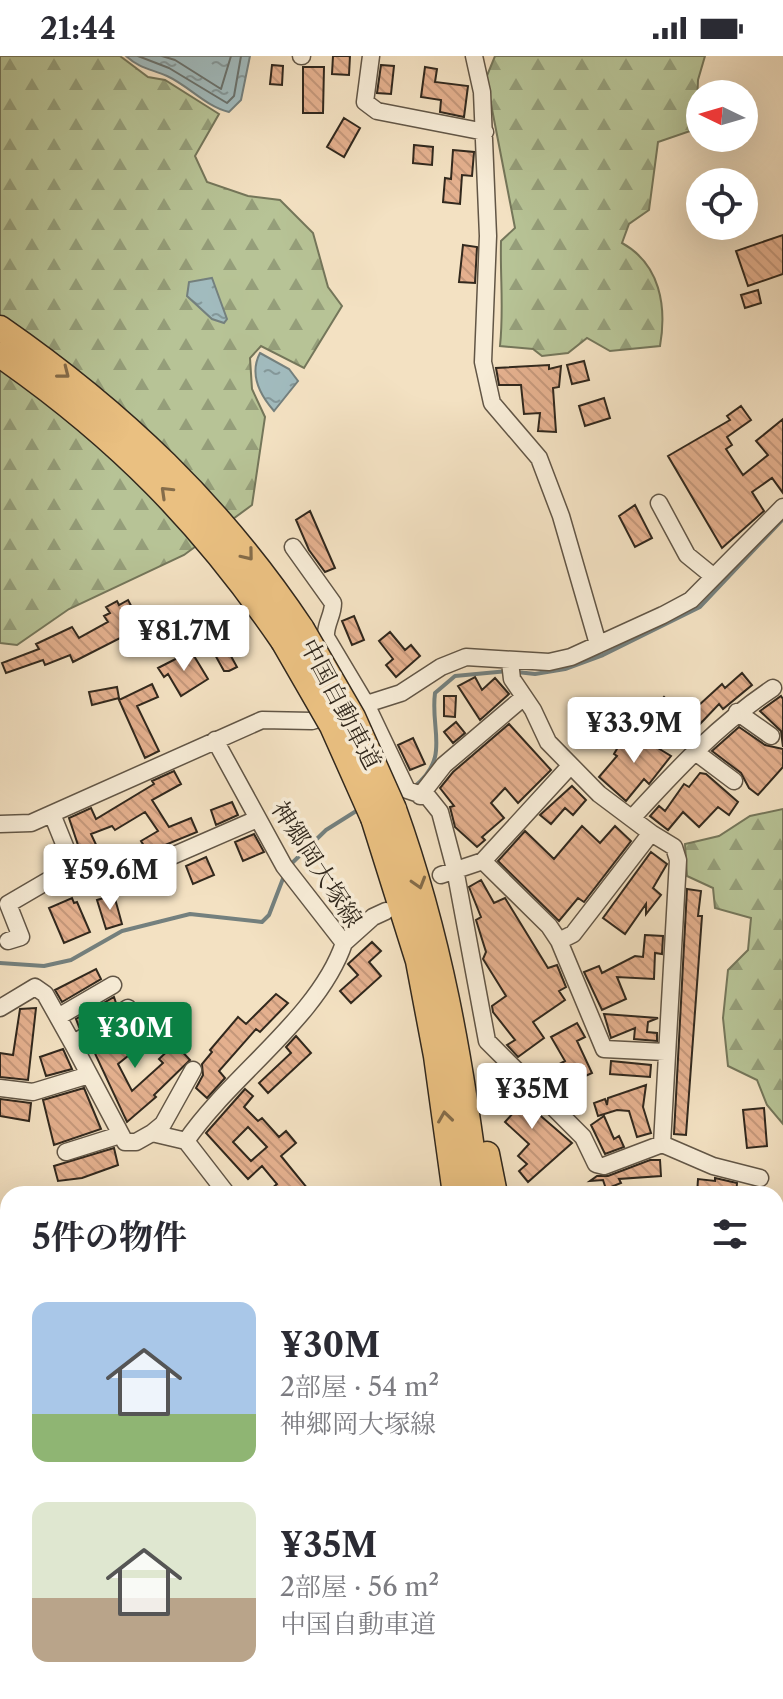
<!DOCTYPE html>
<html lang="ja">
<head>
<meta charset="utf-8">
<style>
  body { margin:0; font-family:"Libre Caslon Text","Noto Serif JP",serif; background:#f7f7f7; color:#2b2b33; height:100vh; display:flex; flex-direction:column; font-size:30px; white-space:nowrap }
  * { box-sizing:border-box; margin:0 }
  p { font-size:26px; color:#7c7c81 }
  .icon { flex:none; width:44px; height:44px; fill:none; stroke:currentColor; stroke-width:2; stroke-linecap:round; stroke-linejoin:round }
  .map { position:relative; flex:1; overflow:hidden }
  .panel { position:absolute; left:0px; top:1130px; width:784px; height:514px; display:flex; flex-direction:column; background:#fff; border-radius:24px 24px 0 0; box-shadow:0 8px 32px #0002 }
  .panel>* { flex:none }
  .needle { width:52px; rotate:275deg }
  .buttons { position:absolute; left:686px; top:24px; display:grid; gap:16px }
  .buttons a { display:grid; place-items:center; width:72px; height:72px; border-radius:50%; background:#fff; box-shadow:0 8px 32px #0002; font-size:40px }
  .price { position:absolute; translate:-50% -68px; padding:0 18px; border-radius:8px; background:#fff; color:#222; font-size:26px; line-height:52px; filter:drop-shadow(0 2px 4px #0008) }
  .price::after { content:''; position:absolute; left:50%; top:48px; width:24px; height:18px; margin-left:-12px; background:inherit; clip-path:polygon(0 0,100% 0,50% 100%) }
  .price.on { background:#0b8043; color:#fff }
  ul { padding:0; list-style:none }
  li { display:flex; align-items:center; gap:24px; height:200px; padding:0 32px }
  li span { display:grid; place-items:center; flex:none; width:224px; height:160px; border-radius:16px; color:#555 }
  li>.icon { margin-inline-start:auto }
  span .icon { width:96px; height:96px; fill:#fffc; stroke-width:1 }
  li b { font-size:34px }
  h2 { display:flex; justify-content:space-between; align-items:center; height:96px; padding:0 32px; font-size:34px }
  .status { display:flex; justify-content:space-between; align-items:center; height:56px; padding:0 40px; background:#fff; direction:ltr }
  .status svg { height:22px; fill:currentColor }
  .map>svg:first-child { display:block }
</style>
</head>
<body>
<div class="status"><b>21:44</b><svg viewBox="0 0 49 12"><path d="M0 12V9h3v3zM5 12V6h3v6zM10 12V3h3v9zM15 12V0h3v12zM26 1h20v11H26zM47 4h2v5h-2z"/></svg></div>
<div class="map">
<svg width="783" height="1643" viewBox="0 0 783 1643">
  <defs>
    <pattern id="forest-firs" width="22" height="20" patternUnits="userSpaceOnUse" patternTransform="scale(2)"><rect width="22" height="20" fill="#b7c396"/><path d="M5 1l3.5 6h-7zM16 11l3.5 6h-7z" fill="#959e7a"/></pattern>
    <pattern id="water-ripples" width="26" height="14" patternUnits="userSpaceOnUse" patternTransform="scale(2)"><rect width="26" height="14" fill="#a1bbbe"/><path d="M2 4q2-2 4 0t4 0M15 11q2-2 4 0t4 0" fill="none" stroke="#84989a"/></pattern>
    <pattern id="building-back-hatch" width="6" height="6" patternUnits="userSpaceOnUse" patternTransform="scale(2)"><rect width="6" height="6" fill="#e4b08e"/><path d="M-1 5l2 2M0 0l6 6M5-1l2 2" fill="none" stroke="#c4977a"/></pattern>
  </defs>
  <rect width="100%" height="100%" fill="#f3e1c2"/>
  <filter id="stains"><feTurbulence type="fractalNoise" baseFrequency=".0025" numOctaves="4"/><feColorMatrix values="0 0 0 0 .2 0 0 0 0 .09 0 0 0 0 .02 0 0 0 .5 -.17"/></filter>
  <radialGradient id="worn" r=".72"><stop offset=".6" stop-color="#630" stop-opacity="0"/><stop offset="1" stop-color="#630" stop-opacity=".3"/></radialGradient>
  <path fill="url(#forest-firs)" stroke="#74765a" stroke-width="2" d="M 0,0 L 120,0 L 148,21 L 165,24 L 219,58 L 195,100 L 207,126 L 248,140 L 280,144 L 313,177 L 328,231 L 342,250 L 304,312 L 261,290 L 250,302 L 252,333 L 265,361 L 252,449 L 184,499 L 69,553 L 17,589 L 0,587 Z
    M 495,0 L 705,0 L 698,24 L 696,73 L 658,86 L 649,154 L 629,168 L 622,187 C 660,208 667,250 660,290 L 610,295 L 587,282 L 568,297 L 542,300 L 533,293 L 500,290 C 504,252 500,222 501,185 L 515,172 L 486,22 Z
    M 783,753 L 783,1068 L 767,1049 L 757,1024 L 728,1010 L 723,962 L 728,914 L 748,894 L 751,862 L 715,852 L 713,832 L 687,820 L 685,788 L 719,780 L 750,760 Z
    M 783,1162 L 783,1643 L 729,1643 L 733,1636 L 776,1636 L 776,1167 Z"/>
  <path fill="url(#water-ripples)" stroke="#74807e" stroke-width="2" d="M 126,0 L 250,0 L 241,44 L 229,56 C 205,50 189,30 167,20 C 151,13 139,12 126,0 Z
    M 212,222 L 227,263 L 224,267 L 212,263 L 187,240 L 189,226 Z
    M 260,297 L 289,313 L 298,325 L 274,355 C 260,339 249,318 260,297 Z"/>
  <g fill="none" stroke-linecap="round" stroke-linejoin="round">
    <path stroke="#69726e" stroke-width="2" d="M 138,0 L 169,12 L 227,47 L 234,40 L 241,0
      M 162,0 L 175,4 L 221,33 L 231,0"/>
    <path stroke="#74807e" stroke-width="4" d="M 517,616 L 535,618 L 565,613 L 603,599 L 700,551 L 783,463
      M 414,731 C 451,701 430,675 435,637 L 455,620 L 508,615
      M 290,809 L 326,774 L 361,752
      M 0,907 L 44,910 L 71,904 L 122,875 L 190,858 L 262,866 L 269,859 L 284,820"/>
  </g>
  <path fill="url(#building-back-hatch)" stroke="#31281d" stroke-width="2" fill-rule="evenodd" d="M 333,0 L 350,0 L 349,19 L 332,18 Z
    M 272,9 L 283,10 L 282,29 L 270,28 Z
    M 381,9 L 394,10 L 391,38 L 377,37 Z
    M 303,11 L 324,11 L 323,57 L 303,57 Z
    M 425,11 L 437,13 L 435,26 L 468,30 L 464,61 L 440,56 L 441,44 L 421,41 Z
    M 344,62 L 360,72 L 344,101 L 327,91 Z
    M 414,89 L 433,91 L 432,109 L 413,107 Z
    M 453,94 L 474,96 L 472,120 L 462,119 L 460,148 L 443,146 L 445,122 L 451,123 Z
    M 783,179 L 783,218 L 748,230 L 736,195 Z
    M 463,189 L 477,191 L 475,227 L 459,226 Z
    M 758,234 L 761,247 L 745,252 L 741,239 Z
    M 584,305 L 589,324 L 572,328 L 567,309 Z
    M 549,309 L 549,313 L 561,310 L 559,331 L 553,332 L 556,376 L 538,375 L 540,357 L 524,358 L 521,329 L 499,329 L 496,312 Z
    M 604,342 L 610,362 L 585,370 L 579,350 Z
    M 741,350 L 751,364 L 727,381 L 732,389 L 726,393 L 743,419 L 768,399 L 756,385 L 783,363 L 783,437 L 772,422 L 752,436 L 764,455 L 722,492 L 668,400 L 730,364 L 727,360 Z
    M 635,449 L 652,482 L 635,491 L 619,460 Z
    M 310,455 L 335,512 L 325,516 L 309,494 L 296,464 Z
    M 128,544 L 144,574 L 124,584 L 122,581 L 73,606 L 70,599 L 45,609 L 43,604 L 6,617 L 2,607 L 39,593 L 36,588 L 72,571 L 79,582 L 108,566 L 104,560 L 110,557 L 106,551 L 117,545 L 119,549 Z
    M 354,560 L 364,584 L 352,589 L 342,565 Z
    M 390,576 L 405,594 L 411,589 L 420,600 L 396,621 L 386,609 L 393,603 L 379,585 Z
    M 221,582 L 237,611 L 229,615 L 224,615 L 209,588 Z
    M 191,595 L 208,623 L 181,640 L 168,618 L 164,621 L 158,612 Z
    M 742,617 L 752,629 L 723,653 L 719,648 L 680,689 L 647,660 L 664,641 L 686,661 L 722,628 L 725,632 Z
    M 475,621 L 482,634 L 495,622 L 509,638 L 480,664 L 458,630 Z
    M 152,628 L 158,641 L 137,650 L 159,695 L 145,702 L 119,644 Z
    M 117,631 L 119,642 L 92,649 L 89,636 Z
    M 444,640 L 456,640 L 455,661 L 444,660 Z
    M 781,640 L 783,643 L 783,691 L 781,675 L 760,655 Z
    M 456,666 L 465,677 L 453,687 L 444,676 Z
    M 509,668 L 551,714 L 518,747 L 505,732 L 491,747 L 504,762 L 482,781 L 485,784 L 477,791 L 455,771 L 450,751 L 454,750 L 440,732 L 453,716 Z
    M 739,671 L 765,689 L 783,693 L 783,711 L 758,739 L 749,732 L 741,717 L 712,695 Z
    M 628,674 L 671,700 L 649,728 L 644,723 L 626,745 L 599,721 L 617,700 L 614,698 Z
    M 413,682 L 425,708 L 410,714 L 398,689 Z
    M 174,715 L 181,728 L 152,744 L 169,771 L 191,762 L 197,776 L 148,796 L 141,785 L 158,775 L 145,756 L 115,774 L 112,770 L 91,778 L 106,810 L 87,816 L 69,762 L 91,752 L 96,763 L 154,728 L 152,725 Z
    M 700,717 L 706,718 L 738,746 L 729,759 L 718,751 L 699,771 L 683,756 L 668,774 L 650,760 L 659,750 L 665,755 L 684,728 L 689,731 Z
    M 572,730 L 586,744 L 573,759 L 565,752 L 551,768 L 540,759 Z
    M 232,746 L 238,759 L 216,769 L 211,754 Z
    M 582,770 L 600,787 L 615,770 L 631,785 L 584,846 L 578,842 L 559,865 L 498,805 L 525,775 L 554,803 Z
    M 254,778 L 264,796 L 243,805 L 235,786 Z
    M 651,796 L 667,808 L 653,832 L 661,839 L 646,858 L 646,848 L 625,878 L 603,862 Z
    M 206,801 L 214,819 L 193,828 L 186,810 Z
    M 481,824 L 494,847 L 505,842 L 548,912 L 557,909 L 566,931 L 559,935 L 565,944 L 533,966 L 544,982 L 518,1001 L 507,989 L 515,984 L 493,956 L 492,950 L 506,940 L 483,903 L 486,896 L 476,864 L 481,861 L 469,831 Z
    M 687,833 L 701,835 L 698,860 L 702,860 L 686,1079 L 674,1078 Z
    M 114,839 L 122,868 L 106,873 L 97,844 Z
    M 72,842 L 74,847 L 77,846 L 90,876 L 64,887 L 49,852 Z
    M 645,879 L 663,880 L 662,898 L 655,897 L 654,923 L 617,921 L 626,943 L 602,954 L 584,916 L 599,910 L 602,917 L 635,900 L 643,901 Z
    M 372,886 L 381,895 L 369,906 L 381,920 L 351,947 L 340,935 L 358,919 L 348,908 Z
    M 96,913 L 101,923 L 62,946 L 55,934 Z
    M 276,938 L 288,947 L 260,976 L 256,973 L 219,1015 L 225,1022 L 207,1042 L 196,1032 L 203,1019 L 202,1008 L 212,996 L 210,994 L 238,961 L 246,968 Z
    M 114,941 L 116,947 L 79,971 L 76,963 Z
    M 36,952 L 28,1024 L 0,1021 L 0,997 L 13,999 L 20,953 Z
    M 604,958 L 658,962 L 648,966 L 647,976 L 657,977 L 657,985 L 634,983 L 635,972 L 611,982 Z
    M 577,967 L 585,981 L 577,985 L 592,1017 L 577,1024 L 575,1020 L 551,1033 L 541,1018 L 565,1005 L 551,981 Z
    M 132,968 L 144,987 L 118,1008 L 132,1035 L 163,1007 L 159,1003 L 175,988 L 190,1004 L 154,1039 L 156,1041 L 127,1066 L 91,989 L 109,978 L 111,982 Z
    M 296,980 L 311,997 L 268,1037 L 259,1027 L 291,997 L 286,991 Z
    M 63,993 L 72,1013 L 46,1020 L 40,1001 Z
    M 611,1005 L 651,1009 L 650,1021 L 610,1018 Z
    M 509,1022 L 538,1052 L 535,1055 L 572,1087 L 528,1126 L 519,1115 L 527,1108 L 518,1100 L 529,1088 L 505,1066 L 514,1056 L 495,1036 Z
    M 646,1029 L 643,1051 L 651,1077 L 637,1081 L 629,1055 L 617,1054 L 598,1060 L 594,1047 L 605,1043 L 607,1049 L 608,1042 Z
    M 84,1032 L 101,1073 L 54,1089 L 43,1044 Z
    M 245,1033 L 253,1040 L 244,1051 L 258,1065 L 262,1062 L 279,1081 L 286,1075 L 296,1087 L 281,1100 L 312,1138 L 265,1138 L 277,1128 L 262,1110 L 248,1123 L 206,1077 ZM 248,1071 L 267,1091 L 251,1105 L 233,1086 Z
    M 0,1043 L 31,1047 L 29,1065 L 0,1060 Z
    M 764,1052 L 767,1090 L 747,1092 L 743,1054 Z
    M 604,1060 L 614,1083 L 619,1080 L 624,1091 L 605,1098 L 591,1069 Z
    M 114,1092 L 118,1109 L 82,1122 L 58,1125 L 54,1110 Z
    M 650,1104 L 660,1104 L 661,1120 L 619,1123 L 621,1127 L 606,1133 L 603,1124 L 590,1125 L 597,1120 L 608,1120 Z
    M 715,1122 L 737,1127 L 736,1138 L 697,1138 L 698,1123 L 715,1125 Z"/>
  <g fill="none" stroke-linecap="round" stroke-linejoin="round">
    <g stroke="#625646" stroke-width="19">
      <path id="minor" d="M 301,0 L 302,0
        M 371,0 L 365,46 L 377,55 L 485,76
        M 474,0 L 482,36 L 488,180 L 483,306 L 492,347 L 539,402 L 561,460 L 598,588
        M 659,447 L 687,499 L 714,521
        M 293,491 L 333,547 C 333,560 325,568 326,581 L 366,648 L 407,734 L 428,741 L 440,756 L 455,813 L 487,985 L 583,1081 L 596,1108 L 604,1110 L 662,1088 L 713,1110 L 760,1122
        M 510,606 L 512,623 L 533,654 L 548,686 L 599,738 L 651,777 L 573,878 L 559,885
        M 357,651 L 401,637 L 441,611 L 466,601 L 549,606 L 571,601 L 663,559 L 691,544 L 783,451
        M 737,656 L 771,680
        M 215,684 L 284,810 L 344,887
        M 694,695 L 734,725
        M 420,740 L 444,709 L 524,641
        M 634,760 C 677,713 719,668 773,632
        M 0,768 L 31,767 L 262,664 L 312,665 L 335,658
        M 651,777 L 674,791 L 678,804 L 662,1088
        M 483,805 L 570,710
        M 73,810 L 81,830 L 172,800 L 257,763
        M 441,819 L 483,805 L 549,870 L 559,885 L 604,993 L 665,996
        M 8,885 L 21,881 L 8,848 L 73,810 L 52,758
        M 344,887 L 373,861 L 386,855
        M 0,952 L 35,931 L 45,938 L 73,988
        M 128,952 L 73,988 L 125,1086 L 136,1086 L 152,1077 L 186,1085
        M 58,961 L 113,929
        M 0,1032 L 33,1036 L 89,1019
        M 152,1077 L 163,1068 L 193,1014
        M 186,1085 C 230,1020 319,961 344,887
        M 186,1085 L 227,1138
        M 66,1096 L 120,1079
        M 0,1343 L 8,1354
        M 0,1423 L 8,1420
        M 0,1558 L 8,1554
        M 0,1592 L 8,1603
        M 30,1636 L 33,1643
        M 175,1636 L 179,1643
        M 378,1643 L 380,1636
        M 723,1643 L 726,1636"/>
    </g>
    <g stroke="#31281d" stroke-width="27">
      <path id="highway" d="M 0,272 C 121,356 220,450 302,573
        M 0,299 C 118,381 202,467 283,585
        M 394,753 C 440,881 461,1004 478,1138
        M 373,762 L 418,905 L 436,1000 L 455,1138
        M 487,1098 L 495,1138
        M 598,1636 L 602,1643
        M 622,1636 L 626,1643
        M 699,1643 L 702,1636"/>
    </g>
    <use href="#minor" stroke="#f7ecd7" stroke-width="16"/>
    <use href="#highway" stroke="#eac081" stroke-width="24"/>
    <g stroke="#31281d" stroke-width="27" stroke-linecap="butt">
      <path id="highway-bridge" d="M 302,573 L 353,661 L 394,753
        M 283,585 L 332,670 L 373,762"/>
    </g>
    <use href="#highway-bridge" stroke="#eac081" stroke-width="24"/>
  </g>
  <defs><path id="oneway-chevron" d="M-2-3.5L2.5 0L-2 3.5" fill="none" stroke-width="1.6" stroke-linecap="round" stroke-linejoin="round" transform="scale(2)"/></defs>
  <g stroke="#846c4a">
    <use href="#oneway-chevron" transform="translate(64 317) rotate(38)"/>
    <use href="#oneway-chevron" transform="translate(166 436) rotate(-136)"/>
    <use href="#oneway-chevron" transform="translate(248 499) rotate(51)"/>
    <use href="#oneway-chevron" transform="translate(419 827) rotate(73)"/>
    <use href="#oneway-chevron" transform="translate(445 1061) rotate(-98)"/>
  </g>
  <g text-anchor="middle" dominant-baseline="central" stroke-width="7" stroke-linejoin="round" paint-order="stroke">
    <g font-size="24" fill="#31281d" stroke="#f7ecd7">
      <text transform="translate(341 648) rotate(62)">中国自動車道</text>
      <text transform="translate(317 808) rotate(57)">神郷岡大塚線</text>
    </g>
  </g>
  <rect width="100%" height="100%" filter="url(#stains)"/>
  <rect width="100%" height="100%" fill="url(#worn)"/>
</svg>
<div class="buttons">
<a><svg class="needle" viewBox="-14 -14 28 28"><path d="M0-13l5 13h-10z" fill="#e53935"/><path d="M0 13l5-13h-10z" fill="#7c7c81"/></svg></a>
<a><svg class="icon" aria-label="locate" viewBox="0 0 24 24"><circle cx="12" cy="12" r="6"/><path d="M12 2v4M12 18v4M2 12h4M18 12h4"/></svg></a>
</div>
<b class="price" style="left:184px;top:617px">¥81.7M</b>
<b class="price" style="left:634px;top:709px">¥33.9M</b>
<b class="price" style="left:110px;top:856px">¥59.6M</b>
<b class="price on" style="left:135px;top:1014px">¥30M</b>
<b class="price" style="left:532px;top:1075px">¥35M</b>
<section class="panel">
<h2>5件の物件<svg class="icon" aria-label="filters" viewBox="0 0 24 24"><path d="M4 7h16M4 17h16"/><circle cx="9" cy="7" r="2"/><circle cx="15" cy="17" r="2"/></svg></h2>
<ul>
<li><span style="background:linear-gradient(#a9c7e8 70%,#8fb573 0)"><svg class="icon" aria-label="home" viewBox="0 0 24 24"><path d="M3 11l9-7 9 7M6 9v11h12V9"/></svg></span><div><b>¥30M</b><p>2部屋 · 54 m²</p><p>神郷岡大塚線</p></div></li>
<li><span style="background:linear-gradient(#dfe7d0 60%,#b9a48a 0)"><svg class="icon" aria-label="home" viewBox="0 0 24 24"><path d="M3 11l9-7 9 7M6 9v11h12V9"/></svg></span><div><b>¥35M</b><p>2部屋 · 56 m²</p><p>中国自動車道</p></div></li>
</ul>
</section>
</div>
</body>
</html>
